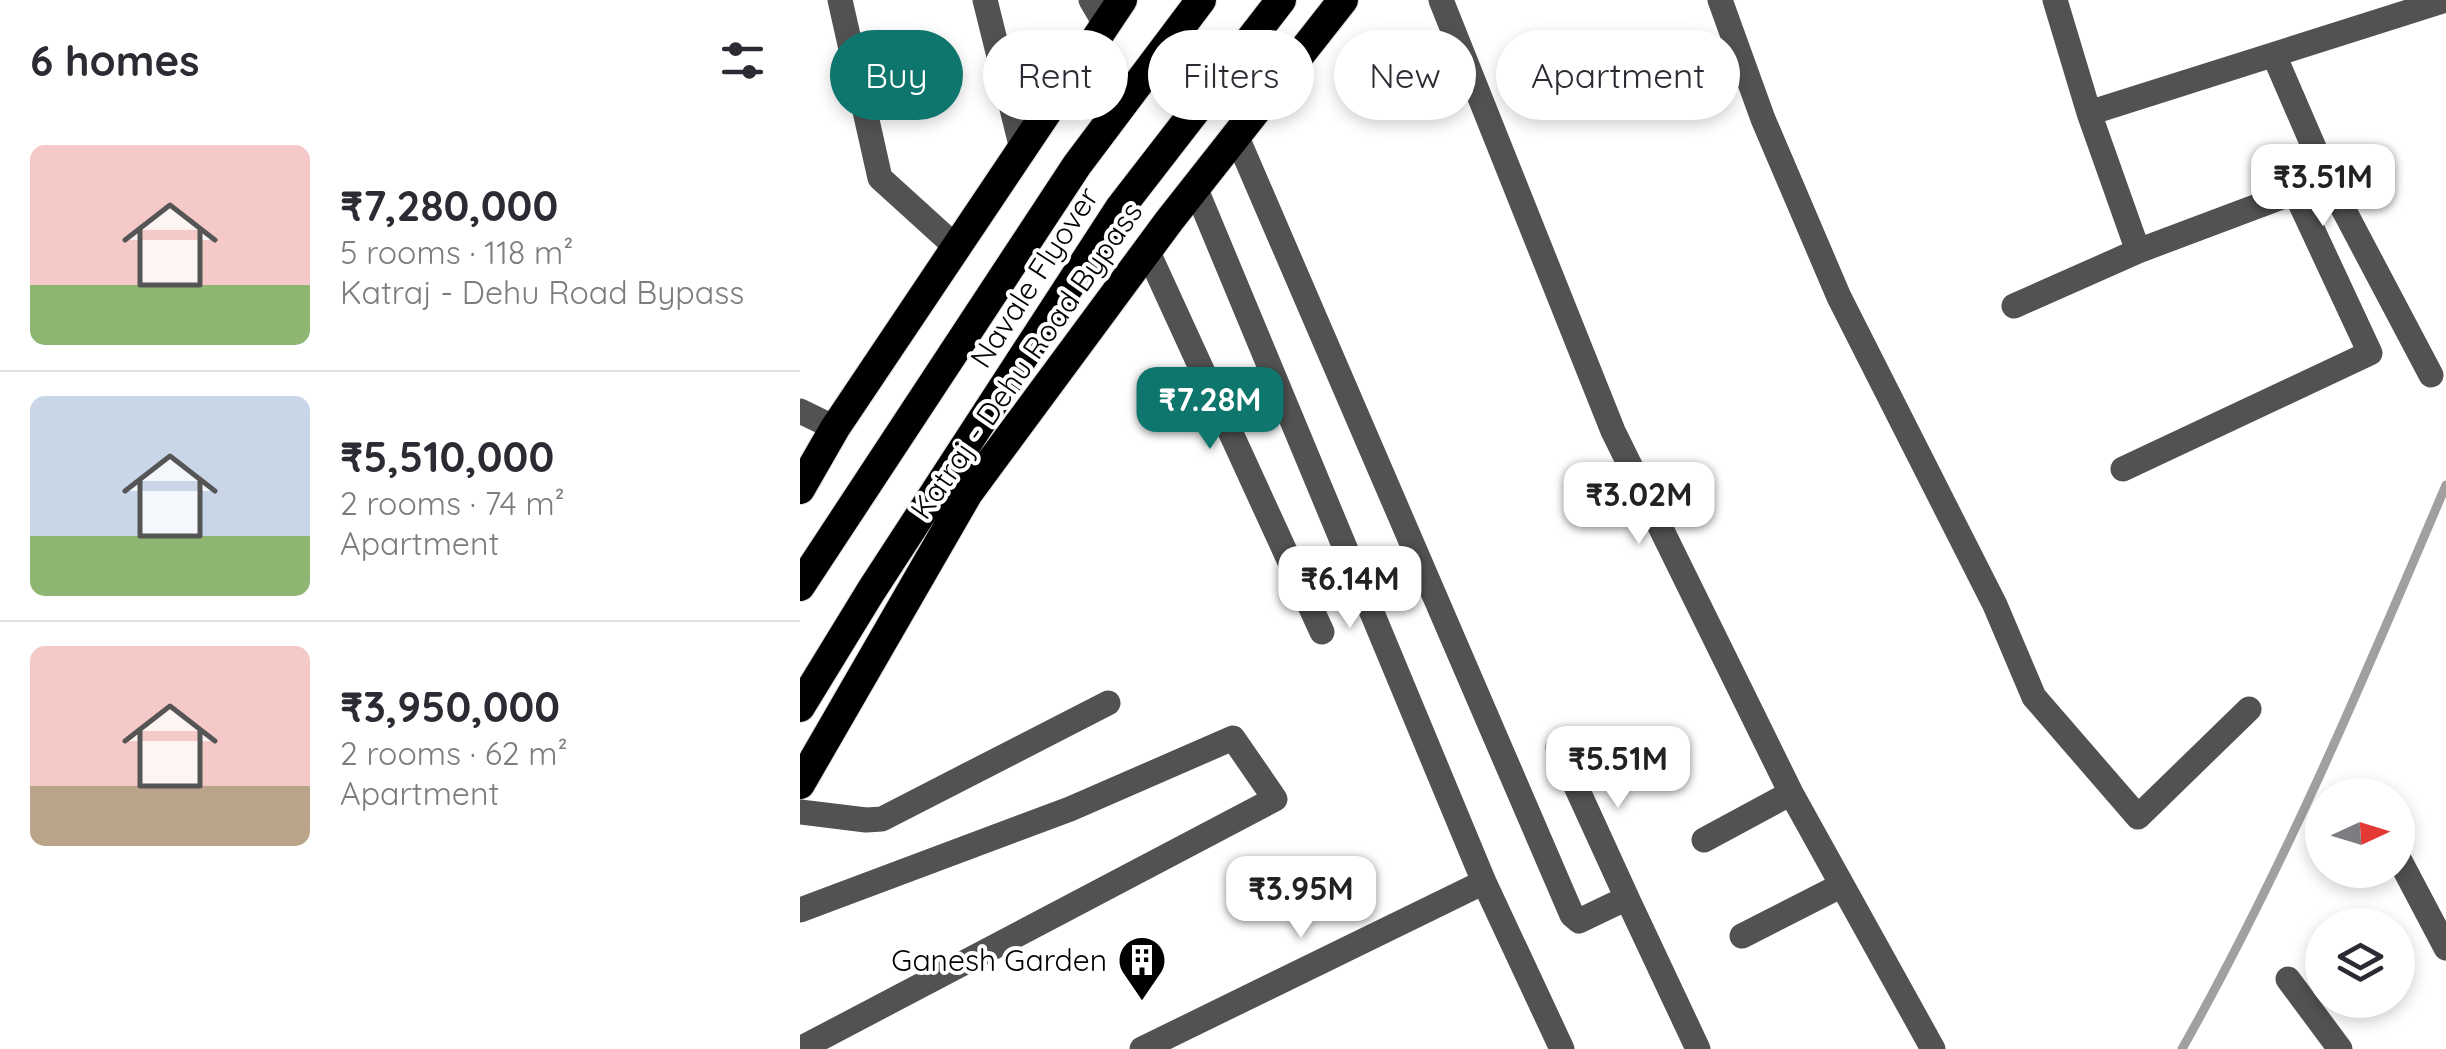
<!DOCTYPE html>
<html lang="en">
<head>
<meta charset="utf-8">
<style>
  body { margin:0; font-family:Quicksand,sans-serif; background:#f2f2f3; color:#2b2b33; height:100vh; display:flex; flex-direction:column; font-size:38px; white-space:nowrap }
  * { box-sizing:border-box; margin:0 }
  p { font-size:32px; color:#7c7c81 }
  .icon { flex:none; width:55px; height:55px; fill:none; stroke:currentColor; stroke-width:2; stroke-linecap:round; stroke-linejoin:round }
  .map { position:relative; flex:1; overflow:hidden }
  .sheet { display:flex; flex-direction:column; background:#fff; width:800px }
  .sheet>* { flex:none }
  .hud { position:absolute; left:30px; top:30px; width:950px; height:90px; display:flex; gap:20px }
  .needle { width:65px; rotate:86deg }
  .tools { position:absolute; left:1505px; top:778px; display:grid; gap:20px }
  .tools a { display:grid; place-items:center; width:110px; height:110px; border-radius:50%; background:#fff; box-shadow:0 5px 15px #0003; font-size:50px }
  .price { position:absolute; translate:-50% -85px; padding:0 22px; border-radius:20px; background:#fff; color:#222; font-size:32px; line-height:65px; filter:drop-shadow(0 2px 5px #0008) }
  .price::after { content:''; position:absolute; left:50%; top:60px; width:30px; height:22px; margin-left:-15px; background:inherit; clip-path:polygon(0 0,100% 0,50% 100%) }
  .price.selected { background:#0f766e; color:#fff }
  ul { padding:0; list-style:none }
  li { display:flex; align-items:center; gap:30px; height:250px; padding:0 30px }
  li+li { border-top:2px solid #e1e1e2 }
  li span { display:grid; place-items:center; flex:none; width:280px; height:200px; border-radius:15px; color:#555 }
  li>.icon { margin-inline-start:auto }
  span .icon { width:120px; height:120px; fill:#fffc; stroke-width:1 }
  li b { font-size:42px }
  h2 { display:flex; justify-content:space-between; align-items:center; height:120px; padding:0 30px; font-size:42px }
  .chip { padding:0 35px; border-radius:45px; background:#fff; box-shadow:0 5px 15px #0003; font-size:35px; line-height:90px }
  .chip.selected { background:#0f766e; color:#fff }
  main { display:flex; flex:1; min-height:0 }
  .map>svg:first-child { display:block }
</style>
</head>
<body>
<main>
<section class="sheet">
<h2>6 homes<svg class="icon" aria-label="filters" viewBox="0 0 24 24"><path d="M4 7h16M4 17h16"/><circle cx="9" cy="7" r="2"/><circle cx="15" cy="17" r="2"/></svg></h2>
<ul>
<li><span style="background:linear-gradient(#f6c9c9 70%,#8fb573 0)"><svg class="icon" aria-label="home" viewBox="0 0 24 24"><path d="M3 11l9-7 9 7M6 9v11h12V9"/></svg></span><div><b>₹7,280,000</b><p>5 rooms · 118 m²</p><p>Katraj - Dehu Road Bypass</p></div></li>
<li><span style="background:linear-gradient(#c9d6e8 70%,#8fb573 0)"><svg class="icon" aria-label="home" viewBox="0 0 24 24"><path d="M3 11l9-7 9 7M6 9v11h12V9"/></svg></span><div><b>₹5,510,000</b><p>2 rooms · 74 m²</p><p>Apartment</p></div></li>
<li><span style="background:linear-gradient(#f6c9c9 70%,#b9a48a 0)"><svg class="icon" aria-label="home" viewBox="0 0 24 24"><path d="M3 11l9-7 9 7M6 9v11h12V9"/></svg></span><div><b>₹3,950,000</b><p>2 rooms · 62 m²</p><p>Apartment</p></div></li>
</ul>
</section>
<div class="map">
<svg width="1646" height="1049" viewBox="0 0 1646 1049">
  <rect width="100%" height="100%" fill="#fff"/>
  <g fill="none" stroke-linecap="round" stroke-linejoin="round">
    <path stroke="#a0a0a0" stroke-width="9" d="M 1382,1049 C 1484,868 1565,676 1646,485"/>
    <g stroke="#dbdbdb" stroke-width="32">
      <path id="highway" d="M 0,489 L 35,428 L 322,0
        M 0,586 L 277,165 L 401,0
        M 0,707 L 71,591 L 320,208 L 481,0
        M 0,784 L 168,493 L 369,221 L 543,0"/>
    </g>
    <path stroke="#525252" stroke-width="25" d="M 40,0 L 80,178 L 156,247
      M 185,0 L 222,149
      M 291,0 L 305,24
      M 641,0 L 813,431 L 991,793 L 1133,1049
      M 920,0 L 963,119 L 1039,297 L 1195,605 L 1234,697 L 1338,817 L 1449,709
      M 1255,0 L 1289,113 L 1338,251
      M 1474,55 L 1528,180 L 1631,375
      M 1289,113 L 1646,0
      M 436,135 L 772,915 L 779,921 L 827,898 L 898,1049
      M 395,187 L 684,882 L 762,1049
      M 347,250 L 522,632
      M 1214,306 L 1338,251 L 1495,192 L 1570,353 L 1323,469
      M 0,411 L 35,428
      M 758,747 L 827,898
      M 0,812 L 66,820 L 82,819 L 308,703
      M 904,840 L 991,793
      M 1598,857 L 1646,948
      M 0,910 L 270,809 L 433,738 L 475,799 L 0,1049
      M 942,936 L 1042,885
      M 1488,979 L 1540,1049
      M 342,1049 L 684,882"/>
    <use href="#highway" stroke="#000" stroke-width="30"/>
  </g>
  <defs>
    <g id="building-pin" transform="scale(2.5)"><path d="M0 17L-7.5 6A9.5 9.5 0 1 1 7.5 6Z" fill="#000" stroke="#fff"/><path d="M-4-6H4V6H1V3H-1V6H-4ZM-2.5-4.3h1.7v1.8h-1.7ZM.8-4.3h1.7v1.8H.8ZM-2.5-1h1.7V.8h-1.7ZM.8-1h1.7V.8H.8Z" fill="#fff"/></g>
  </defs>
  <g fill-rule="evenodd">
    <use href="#building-pin" x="342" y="960"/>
  </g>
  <g text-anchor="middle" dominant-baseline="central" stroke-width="8" stroke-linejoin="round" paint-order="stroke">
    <g font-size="30" fill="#000" stroke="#fff">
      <text transform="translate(234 277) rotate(-57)">Navale Flyover</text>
      <text transform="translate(226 360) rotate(-55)">Katraj - Dehu Road Bypass</text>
    </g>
    <g font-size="30" fill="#000" stroke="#fff" text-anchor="end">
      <text x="307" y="960">Ganesh Garden</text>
    </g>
  </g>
</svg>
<div class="tools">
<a><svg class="needle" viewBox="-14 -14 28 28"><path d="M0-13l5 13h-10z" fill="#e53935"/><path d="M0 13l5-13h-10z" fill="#7c7c81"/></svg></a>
<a><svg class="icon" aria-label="layers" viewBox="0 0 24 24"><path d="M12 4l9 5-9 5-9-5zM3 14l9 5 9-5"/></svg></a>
</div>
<b class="price" style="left:1523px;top:229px">₹3.51M</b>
<b class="price selected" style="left:410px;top:452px">₹7.28M</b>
<b class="price" style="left:839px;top:547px">₹3.02M</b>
<b class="price" style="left:550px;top:631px">₹6.14M</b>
<b class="price" style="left:818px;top:811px">₹5.51M</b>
<b class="price" style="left:501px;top:941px">₹3.95M</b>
<div class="hud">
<a class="chip selected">Buy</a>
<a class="chip">Rent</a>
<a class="chip">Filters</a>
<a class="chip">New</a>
<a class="chip">Apartment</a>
</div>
</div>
</main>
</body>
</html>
